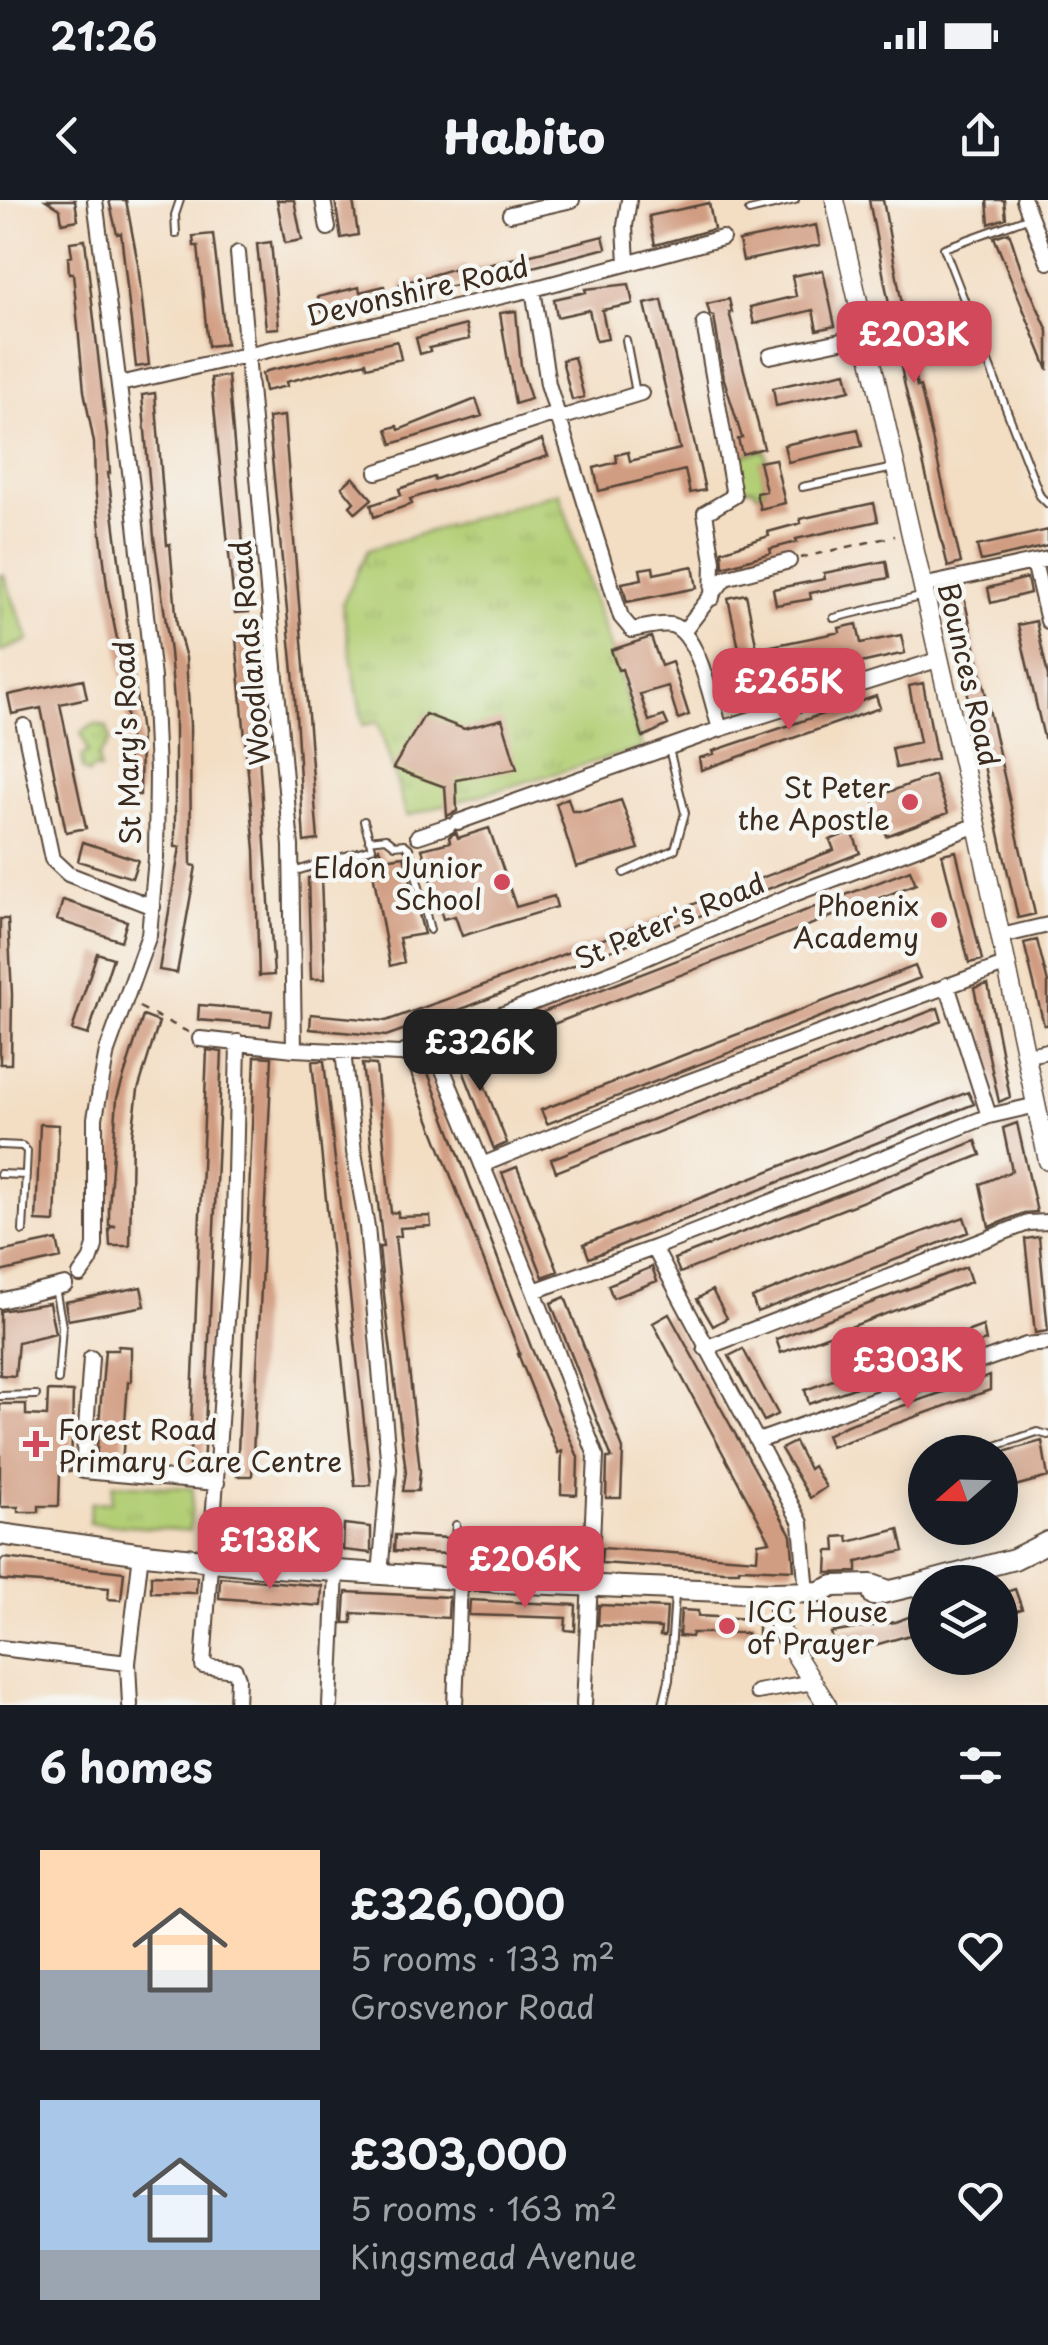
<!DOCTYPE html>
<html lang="en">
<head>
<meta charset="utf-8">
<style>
  body { margin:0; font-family:"Playpen Sans",sans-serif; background:#242831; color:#f1f3f6; height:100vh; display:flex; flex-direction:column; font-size:38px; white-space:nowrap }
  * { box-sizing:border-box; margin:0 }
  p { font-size:32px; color:#9ea1a6 }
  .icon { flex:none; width:55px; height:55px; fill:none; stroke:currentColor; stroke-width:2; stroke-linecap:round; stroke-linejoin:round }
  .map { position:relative; height:1505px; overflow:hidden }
  .sheet { display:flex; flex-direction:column; background:#171b24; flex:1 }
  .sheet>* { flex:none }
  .needle { width:65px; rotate:250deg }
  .buttons { position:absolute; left:908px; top:1235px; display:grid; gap:20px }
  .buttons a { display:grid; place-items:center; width:110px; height:110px; border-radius:50%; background:#171b24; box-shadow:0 5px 25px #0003; font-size:50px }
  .price { position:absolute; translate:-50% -85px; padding:0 22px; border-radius:20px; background:#d1495b; color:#fff; font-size:32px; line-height:65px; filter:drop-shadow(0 2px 5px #0008) }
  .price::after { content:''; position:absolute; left:50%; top:60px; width:30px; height:22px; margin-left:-15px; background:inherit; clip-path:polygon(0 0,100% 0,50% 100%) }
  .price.current { background:#222; color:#fff }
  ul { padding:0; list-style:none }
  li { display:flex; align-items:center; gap:30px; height:250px; padding:0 40px }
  li span { display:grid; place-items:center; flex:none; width:280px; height:200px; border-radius:0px; color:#555 }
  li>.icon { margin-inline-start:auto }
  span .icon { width:120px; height:120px; fill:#fffc; stroke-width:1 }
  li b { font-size:42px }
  h2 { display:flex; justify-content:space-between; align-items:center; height:120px; padding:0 40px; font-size:42px }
  .status { display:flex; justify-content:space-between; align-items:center; height:70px; padding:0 50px; background:#171b24; direction:ltr }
  .status svg { height:28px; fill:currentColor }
  header { display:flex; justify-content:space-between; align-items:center; height:130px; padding:0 40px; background:#171b24; font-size:45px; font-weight:800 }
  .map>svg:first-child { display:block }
</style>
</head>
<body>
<div class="status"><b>21:26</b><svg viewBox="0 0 49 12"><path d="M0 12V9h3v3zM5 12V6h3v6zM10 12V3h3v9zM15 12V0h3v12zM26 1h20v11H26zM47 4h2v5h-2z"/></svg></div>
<header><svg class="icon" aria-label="back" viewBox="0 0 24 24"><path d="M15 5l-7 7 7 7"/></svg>Habito<svg class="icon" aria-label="share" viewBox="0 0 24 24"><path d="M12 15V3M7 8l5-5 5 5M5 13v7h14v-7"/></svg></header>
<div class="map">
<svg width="1048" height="1505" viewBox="0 0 1048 1505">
  <defs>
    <pattern id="park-tufts" width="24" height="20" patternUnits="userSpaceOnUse" patternTransform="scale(2.5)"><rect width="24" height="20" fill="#b3cf76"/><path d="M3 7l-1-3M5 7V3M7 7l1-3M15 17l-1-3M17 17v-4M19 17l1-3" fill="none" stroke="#9bb266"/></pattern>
  </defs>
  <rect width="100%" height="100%" fill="#f6f6f2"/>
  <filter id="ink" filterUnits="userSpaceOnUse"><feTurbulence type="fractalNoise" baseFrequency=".01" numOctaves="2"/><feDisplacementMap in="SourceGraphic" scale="20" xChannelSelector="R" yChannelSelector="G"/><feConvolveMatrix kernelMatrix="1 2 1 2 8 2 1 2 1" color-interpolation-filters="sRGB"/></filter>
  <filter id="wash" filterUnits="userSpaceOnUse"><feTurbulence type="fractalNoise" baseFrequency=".0048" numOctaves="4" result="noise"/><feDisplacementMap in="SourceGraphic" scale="40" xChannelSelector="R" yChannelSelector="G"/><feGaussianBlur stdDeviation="2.25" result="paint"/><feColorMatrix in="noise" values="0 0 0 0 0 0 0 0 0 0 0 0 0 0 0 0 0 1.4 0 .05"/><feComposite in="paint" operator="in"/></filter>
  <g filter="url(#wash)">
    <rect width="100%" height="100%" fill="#f3dec4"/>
    <path fill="url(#park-tufts)" stroke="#777c4a" stroke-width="2.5" d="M 765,250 L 767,261 L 760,263 L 766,291 L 756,293 L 752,288 L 738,289 L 730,263 L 744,255 Z
      M 559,292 L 643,548 L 407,616 L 378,522 L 363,525 L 342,404 L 368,350 Z
      M 95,524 L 107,527 L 110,541 L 98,557 L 100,570 L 93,568 L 89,574 L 82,569 L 82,556 L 88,552 L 81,532 Z
      M 113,1284 L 193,1288 L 190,1331 L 89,1323 L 91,1303 L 111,1302 Z"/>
    <path fill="#b3cf76" stroke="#777c4a" stroke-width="2.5" d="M 3,374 L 29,440 L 0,452 L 0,375 Z"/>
    <g id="blocks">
      <path fill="#d19d82" d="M 46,0 L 75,0 L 78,20 L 62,23 L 60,9 Z
        M 109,0 L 126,0 L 138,64 L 149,165 L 136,167 L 121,33 L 117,34 Z
        M 277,0 L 294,0 L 302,40 L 285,43 Z
        M 335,0 L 353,0 L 358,35 L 341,38 Z
        M 869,0 L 883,0 L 917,187 L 920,186 L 961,363 L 948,367 L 904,182 Z
        M 987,0 L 1004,0 L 1006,18 L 989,24 Z
        M 709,3 L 714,29 L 655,45 L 649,16 Z
        M 816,25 L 820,45 L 743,61 L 739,41 Z
        M 1009,32 L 1022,72 L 1048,131 L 1048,170 L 994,37 Z
        M 213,34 L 226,144 L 208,146 L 198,46 L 194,46 L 193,36 Z
        M 603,36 L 606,48 L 475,82 L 403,94 L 400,84 L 466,65 L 467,70 Z
        M 85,40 L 107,234 L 110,273 L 108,273 L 141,534 L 140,595 L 126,595 L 130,522 L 127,522 L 118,444 L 108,394 L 95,287 L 94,243 L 84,191 L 73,73 L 69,73 L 68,57 L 72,56 L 70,42 Z
        M 271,42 L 279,128 L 266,129 L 257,44 Z
        M 823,70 L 835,126 L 817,130 L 813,110 L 754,124 L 750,107 L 796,96 L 792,76 Z
        M 629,84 L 633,104 L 602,110 L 608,139 L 596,141 L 589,110 L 557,117 L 554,99 L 586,92 L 585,89 Z
        M 384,86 L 387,98 L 322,112 L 318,97 L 359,87 L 360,92 Z
        M 729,99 L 732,112 L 729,112 L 764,248 L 742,254 L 738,239 L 742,238 L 724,179 L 714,116 L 710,115 L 707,104 Z
        M 662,100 L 705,290 L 690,293 L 685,270 L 599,291 L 594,268 L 617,262 L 616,255 L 628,252 L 630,261 L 680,249 L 645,104 Z
        M 516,111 L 521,167 L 531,199 L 515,204 L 500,113 Z
        M 466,125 L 469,139 L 429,148 L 430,151 L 420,154 L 416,138 Z
        M 397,141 L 401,159 L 367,167 L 366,162 L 286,182 L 287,186 L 265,191 L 262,174 L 267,171 Z
        M 574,157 L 584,197 L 572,200 L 562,160 Z
        M 846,172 L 850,190 L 776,206 L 773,188 Z
        M 228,176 L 249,412 L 235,413 L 211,178 Z
        M 155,193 L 167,345 L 170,344 L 177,425 L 186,458 L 190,525 L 191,665 L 196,666 L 177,773 L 159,770 L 180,647 L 175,647 L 175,513 L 170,452 L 154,337 L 142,195 Z
        M 476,199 L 482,216 L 392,244 L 387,229 L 397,226 L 399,230 Z
        M 284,216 L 318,640 L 304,642 L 294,482 L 268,218 Z
        M 858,229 L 862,246 L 788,262 L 784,245 Z
        M 542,240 L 548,256 L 410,299 L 412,304 L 374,317 L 371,305 L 401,295 L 399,289 L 434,277 L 434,280 Z
        M 775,259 L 785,303 L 760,309 L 756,293 L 766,291 L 759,262 Z
        M 353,277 L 372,299 L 356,313 L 350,306 L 354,302 L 342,287 Z
        M 874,303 L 878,321 L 796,339 L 797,342 L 770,349 L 771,353 L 723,367 L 722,351 L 769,336 L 768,332 L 801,323 L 800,319 Z
        M 1048,330 L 1048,346 L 981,361 L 977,346 Z
        M 886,361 L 889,378 L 810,393 L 811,399 L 776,405 L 773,389 L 825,379 L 824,373 Z
        M 693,366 L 697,388 L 627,402 L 622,383 L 642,379 L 640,369 L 653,367 L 654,374 Z
        M 1027,378 L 1030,393 L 991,403 L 988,388 Z
        M 963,393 L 1035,714 L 1018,718 L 946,396 Z
        M 746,394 L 757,449 L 840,432 L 839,428 L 857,424 L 861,443 L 901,435 L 905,453 L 843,467 L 839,450 L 761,466 L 768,496 L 750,499 L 728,398 Z
        M 1036,421 L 1048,476 L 1048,537 L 1044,538 L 1018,425 Z
        M 251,437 L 274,775 L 259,776 L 255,650 L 236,438 Z
        M 651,437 L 661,466 L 672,462 L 689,515 L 678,519 L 668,486 L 640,494 L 649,521 L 664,516 L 668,525 L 643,537 L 622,469 L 618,470 L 611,450 Z
        M 83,479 L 87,498 L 60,504 L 86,628 L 66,632 L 41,508 L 12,514 L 8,495 Z
        M 923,483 L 937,559 L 896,568 L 892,548 L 920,542 L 909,486 Z
        M 876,496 L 880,508 L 701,570 L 699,558 L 714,554 L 713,551 Z
        M 425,514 L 464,529 L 502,519 L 517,569 L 456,580 L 457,611 L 447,616 L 445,587 L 393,568 Z
        M 934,575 L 948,613 L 886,636 L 883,626 L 868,623 L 866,618 L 876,607 L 873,598 Z
        M 568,598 L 572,611 L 585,611 L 621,600 L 639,649 L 576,667 L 556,603 Z
        M 489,628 L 516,707 L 554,696 L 557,707 L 462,736 L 455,716 L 443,719 L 422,649 L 450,642 L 449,637 L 456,632 L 458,638 Z
        M 852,631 L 860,653 L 467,807 L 386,836 L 310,829 L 311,814 L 386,821 L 450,798 L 834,650 L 830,640 Z
        M 83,642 L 138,660 L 132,678 L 78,661 Z
        M 379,648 L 384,659 L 404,656 L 424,734 L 399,738 L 404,762 L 390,766 L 370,656 Z
        M 956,651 L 982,760 L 969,763 L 942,654 Z
        M 910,670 L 916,684 L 507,842 L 502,828 Z
        M 321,677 L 325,779 L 311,779 L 308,678 Z
        M 63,700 L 127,721 L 121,741 L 57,720 Z
        M 0,719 L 8,719 L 12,794 L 11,864 L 0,864 Z
        M 1037,740 L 1048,783 L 1048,825 L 1044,825 L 1024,743 Z
        M 97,753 L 113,758 L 88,835 L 72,830 Z
        M 915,766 L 920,778 L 547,924 L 541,910 Z
        M 988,784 L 1010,897 L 999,902 L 974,788 Z
        M 199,805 L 272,811 L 270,826 L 198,820 Z
        M 938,808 L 942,821 L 556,972 L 551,959 Z
        M 143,816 L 159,822 L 138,890 L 132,935 L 130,1046 L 110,1046 L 109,1028 L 116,1026 L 109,1025 L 109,1008 L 117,898 Z
        M 467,840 L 507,943 L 494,949 L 453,845 Z
        M 207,850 L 222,852 L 203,1271 L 189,1270 Z
        M 255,856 L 272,857 L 252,1276 L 237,1276 Z
        M 312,861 L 324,861 L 371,1285 L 355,1286 Z
        M 424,862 L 531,1147 L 578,1257 L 577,1295 L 561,1294 L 562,1251 L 558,1253 L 518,1154 L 520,1154 L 409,868 Z
        M 362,864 L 376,865 L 391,1013 L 398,1012 L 398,1017 L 430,1016 L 431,1026 L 400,1028 L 401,1036 L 395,1037 L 420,1271 L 418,1291 L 403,1291 L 406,1272 L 385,1104 L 379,1047 L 383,1047 Z
        M 968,892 L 974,904 L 589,1058 L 584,1044 Z
        M 1017,923 L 1037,1012 L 1024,1013 L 989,1027 L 980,984 L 1012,971 L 1003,928 Z
        M 40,924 L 59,925 L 55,1022 L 36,1021 Z
        M 976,941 L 981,955 L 680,1073 L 674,1059 Z
        M 517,967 L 558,1071 L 543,1077 L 502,973 Z
        M 964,1017 L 969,1032 L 757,1112 L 752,1098 L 856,1056 Z
        M 1039,1037 L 1048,1131 L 1035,1133 L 1025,1039 Z
        M 57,1040 L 61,1058 L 0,1072 L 0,1052 Z
        M 652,1067 L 657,1081 L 613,1098 L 608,1085 Z
        M 966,1067 L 971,1082 L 781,1153 L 776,1139 Z
        M 141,1087 L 145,1106 L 68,1120 L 65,1102 Z
        M 712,1090 L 727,1118 L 713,1126 L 697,1099 Z
        M 565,1097 L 623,1249 L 621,1298 L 606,1298 L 607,1258 L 612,1258 L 551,1103 Z
        M 49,1103 L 55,1133 L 18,1142 L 15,1176 L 0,1175 L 0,1111 Z
        M 669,1114 L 791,1335 L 794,1370 L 739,1368 L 739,1371 L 723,1371 L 601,1363 L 602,1348 L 757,1359 L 758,1343 L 770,1341 L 653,1123 Z
        M 983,1126 L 986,1141 L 809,1204 L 805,1190 Z
        M 118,1146 L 131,1147 L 131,1182 L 128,1182 L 122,1264 L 96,1261 L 105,1150 L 118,1150 Z
        M 743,1149 L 778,1214 L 764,1221 L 729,1156 Z
        M 990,1176 L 990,1190 L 831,1247 L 826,1235 L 847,1225 Z
        M 48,1191 L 73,1192 L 71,1271 L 60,1271 L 59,1306 L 39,1306 L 39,1312 L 18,1312 L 18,1307 L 0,1307 L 0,1204 L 26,1204 L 26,1215 L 47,1216 Z
        M 1042,1241 L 1048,1277 L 1000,1290 L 1000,1253 Z
        M 795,1242 L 809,1269 L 813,1266 L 826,1287 L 810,1298 L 781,1249 Z
        M 234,1315 L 327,1324 L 325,1349 L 227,1340 L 228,1324 L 232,1325 Z
        M 344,1324 L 371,1327 L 371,1353 L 343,1350 Z
        M 899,1329 L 904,1351 L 857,1362 L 857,1372 L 827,1373 L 828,1351 L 836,1351 L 835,1337 L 848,1336 L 849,1342 Z
        M 395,1335 L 448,1338 L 447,1354 L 394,1351 Z
        M 462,1342 L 577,1349 L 576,1363 L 460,1357 Z
        M 4,1358 L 124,1372 L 121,1400 L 108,1399 L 109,1388 L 0,1380 L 0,1361 Z
        M 151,1375 L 197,1377 L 196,1393 L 151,1392 Z
        M 220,1377 L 322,1386 L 321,1406 L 219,1398 Z
        M 1015,1389 L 1022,1409 L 1000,1416 L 1000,1394 Z
        M 346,1392 L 449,1397 L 448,1418 L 352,1413 L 352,1423 L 344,1423 Z
        M 470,1400 L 576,1405 L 575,1431 L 565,1430 L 566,1418 L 469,1415 Z
        M 599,1405 L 667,1408 L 665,1436 L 660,1436 L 661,1428 L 598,1425 Z
        M 681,1410 L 698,1411 L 698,1416 L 753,1419 L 758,1424 L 758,1442 L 747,1442 L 747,1433 L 692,1433 L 691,1437 L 679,1436 Z
        M 925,1411 L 925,1452 L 917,1433 L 868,1447 L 867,1444 L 857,1448 L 856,1444 L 836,1448 L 831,1433 L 895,1422 Z"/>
    </g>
  </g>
  <g filter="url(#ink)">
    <use href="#blocks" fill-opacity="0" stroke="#574537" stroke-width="2.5"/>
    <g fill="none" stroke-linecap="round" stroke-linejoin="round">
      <g stroke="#574537" stroke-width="10">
        <path id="service" d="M 749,11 L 795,0
          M 1030,17 L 944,48 L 1040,296 L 1048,304
          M 176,34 L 175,15 L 180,0
          M 626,140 L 636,193
          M 802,287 L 894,268
          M 834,418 L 920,397
          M 369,640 L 386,638 L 395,645 L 404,644 L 409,648 L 430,730
          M 293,672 L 372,648 L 364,621
          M 624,673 L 675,649 L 685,613 L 669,549
          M 0,945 L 22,946 L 27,951 L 23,1031
          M 0,974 L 26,975
          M 55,1088 L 62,1126 L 58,1180
          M 0,1196 L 36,1195
          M 981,1251 L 1037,1232 L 1048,1235
          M 452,1377 L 456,1325
          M 663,1505 L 669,1480 L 675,1395"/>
      </g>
      <g stroke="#574537" stroke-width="18">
        <path id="minor" d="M 323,0 L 328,28
          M 1024,0 L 1048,62
          M 510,14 L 572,0
          M 238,53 L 291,646 L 294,849
          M 627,63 L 625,26 L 629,0
          M 533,89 L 548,184 L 621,417 L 632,430 C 643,428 660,423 671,425 C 699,432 712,504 720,529
          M 704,123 L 734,296 L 705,313 L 713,361 L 712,398
          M 770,156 L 864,136
          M 120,184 L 533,89 L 722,38
          M 557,219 L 641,193
          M 377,272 L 556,213
          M 1034,362 L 1048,421
          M 922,386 L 1048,359
          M 684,431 L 725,378 L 789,361
          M 24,526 L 52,659 L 68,674 L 153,707
          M 458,622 L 720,529 L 937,460
          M 418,636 L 448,626
          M 1001,736 L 1048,725
          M 947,785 L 989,916
          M 200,839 L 294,849 L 400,854 L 620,769 L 794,694 L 977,625
          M 432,843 L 534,1091 L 596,1256 L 584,1505
          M 343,851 L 354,952 L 367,1027 L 389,1268 L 380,1375
          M 1027,855 L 1048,851
          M 482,965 L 658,893 L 1007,764
          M 654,1048 L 801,1323 L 807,1393
          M 80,1075 L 90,1061 L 95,1046 L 95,918 L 107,851 L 149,735 L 156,658 L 157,572 L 153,478 L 131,279 L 95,0
          M 534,1091 L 654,1048 L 989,916 L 1037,905
          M 0,1101 L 65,1085
          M 705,1148 L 1028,1023 L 1048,1022
          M 91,1158 L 83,1271 L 217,1283
          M 758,1241 L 1026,1145 L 1048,1143
          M 0,1448 L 128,1463
          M 757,1492 L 813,1482
          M 130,1505 L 128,1463 L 141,1353
          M 237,1505 L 238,1478 L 235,1470 L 203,1466 L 234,1020 L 238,842
          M 330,1505 L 336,1371
          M 455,1505 L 460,1379"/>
      </g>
      <g stroke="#574537" stroke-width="21">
        <path id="tertiary" d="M 835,0 L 977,625 L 1048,961
          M 777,1393 L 778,1425 L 783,1435 L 827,1505"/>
      </g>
      <g stroke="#574537" stroke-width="24">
        <path id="primary" d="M 0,1334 L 136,1353 L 261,1366 L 501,1382 L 772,1393 L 819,1392 L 834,1386 L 872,1385 L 886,1390
          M 928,1382 L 1014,1359 L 1048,1342
          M 874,1395 L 925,1383"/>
      </g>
      <path stroke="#574537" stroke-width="2.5" stroke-dasharray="8 8" stroke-linecap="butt" d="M 800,358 L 895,336
        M 139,807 L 190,833"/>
      <use href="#service" stroke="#fff" stroke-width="6"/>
      <use href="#minor" stroke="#fff" stroke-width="14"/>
      <use href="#tertiary" stroke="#fff" stroke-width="18"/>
      <use href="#primary" stroke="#fff" stroke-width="20"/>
    </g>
  </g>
  <g fill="#d1495b" stroke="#f6f6f2" stroke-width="4">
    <circle cx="910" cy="602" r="10"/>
    <circle cx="502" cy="682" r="10"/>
    <circle cx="939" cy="720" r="10"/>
    <path d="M31 1229h10v10h10v10h-10v10h-10v-10h-10v-10h10z"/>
    <circle cx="727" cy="1426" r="10"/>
  </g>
  <g text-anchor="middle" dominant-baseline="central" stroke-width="9" stroke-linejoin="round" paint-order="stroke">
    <g font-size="28" fill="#3b2a1e" stroke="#f6f6f2">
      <text transform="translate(417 90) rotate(-13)">Devonshire Road</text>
      <text transform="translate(249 453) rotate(-95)">Woodlands Road</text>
      <text transform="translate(970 474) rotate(77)">Bounces Road</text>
      <text transform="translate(126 543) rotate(-92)">St Mary's Road</text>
      <text transform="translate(669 720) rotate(-23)">St Peter's Road</text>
    </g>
    <g font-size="28" fill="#3b2a1e" stroke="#f6f6f2" text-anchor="end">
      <text x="890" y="586">St Peter<tspan x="890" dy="32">the Apostle</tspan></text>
      <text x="482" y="666">Eldon Junior<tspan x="482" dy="32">School</tspan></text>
      <text x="919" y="704">Phoenix<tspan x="919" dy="32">Academy</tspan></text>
      <text x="58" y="1228" text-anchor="start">Forest Road<tspan x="58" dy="32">Primary Care Centre</tspan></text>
      <text x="747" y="1410" text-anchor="start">ICC House<tspan x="747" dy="32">of Prayer</tspan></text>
    </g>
  </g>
</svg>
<div class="buttons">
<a><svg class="needle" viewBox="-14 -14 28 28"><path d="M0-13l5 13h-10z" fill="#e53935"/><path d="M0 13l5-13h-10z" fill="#9ea1a6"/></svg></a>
<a><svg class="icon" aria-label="layers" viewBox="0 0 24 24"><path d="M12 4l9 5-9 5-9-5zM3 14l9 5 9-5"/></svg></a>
</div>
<b class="price" style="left:914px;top:186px">£203K</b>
<b class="price" style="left:789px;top:533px">£265K</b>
<b class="price current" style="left:480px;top:894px">£326K</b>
<b class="price" style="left:908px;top:1212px">£303K</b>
<b class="price" style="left:270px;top:1392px">£138K</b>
<b class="price" style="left:525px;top:1411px">£206K</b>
</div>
<section class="sheet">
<h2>6 homes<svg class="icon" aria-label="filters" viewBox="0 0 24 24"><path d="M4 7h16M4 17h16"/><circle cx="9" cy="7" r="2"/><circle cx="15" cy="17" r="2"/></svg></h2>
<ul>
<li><span style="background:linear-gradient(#ffd9b3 60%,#9aa5b1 0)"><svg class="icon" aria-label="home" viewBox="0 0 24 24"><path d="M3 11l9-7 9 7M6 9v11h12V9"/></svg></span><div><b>£326,000</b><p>5 rooms · 133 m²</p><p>Grosvenor Road</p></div><svg class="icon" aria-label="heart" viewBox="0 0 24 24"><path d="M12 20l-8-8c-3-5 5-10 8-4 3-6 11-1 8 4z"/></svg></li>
<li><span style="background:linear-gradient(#a9c7e8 75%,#9aa5b1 0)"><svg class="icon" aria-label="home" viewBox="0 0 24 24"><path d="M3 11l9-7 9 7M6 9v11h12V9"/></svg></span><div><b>£303,000</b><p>5 rooms · 163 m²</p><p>Kingsmead Avenue</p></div><svg class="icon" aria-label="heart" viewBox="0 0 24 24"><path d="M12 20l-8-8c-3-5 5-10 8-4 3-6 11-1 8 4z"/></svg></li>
</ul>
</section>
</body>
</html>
